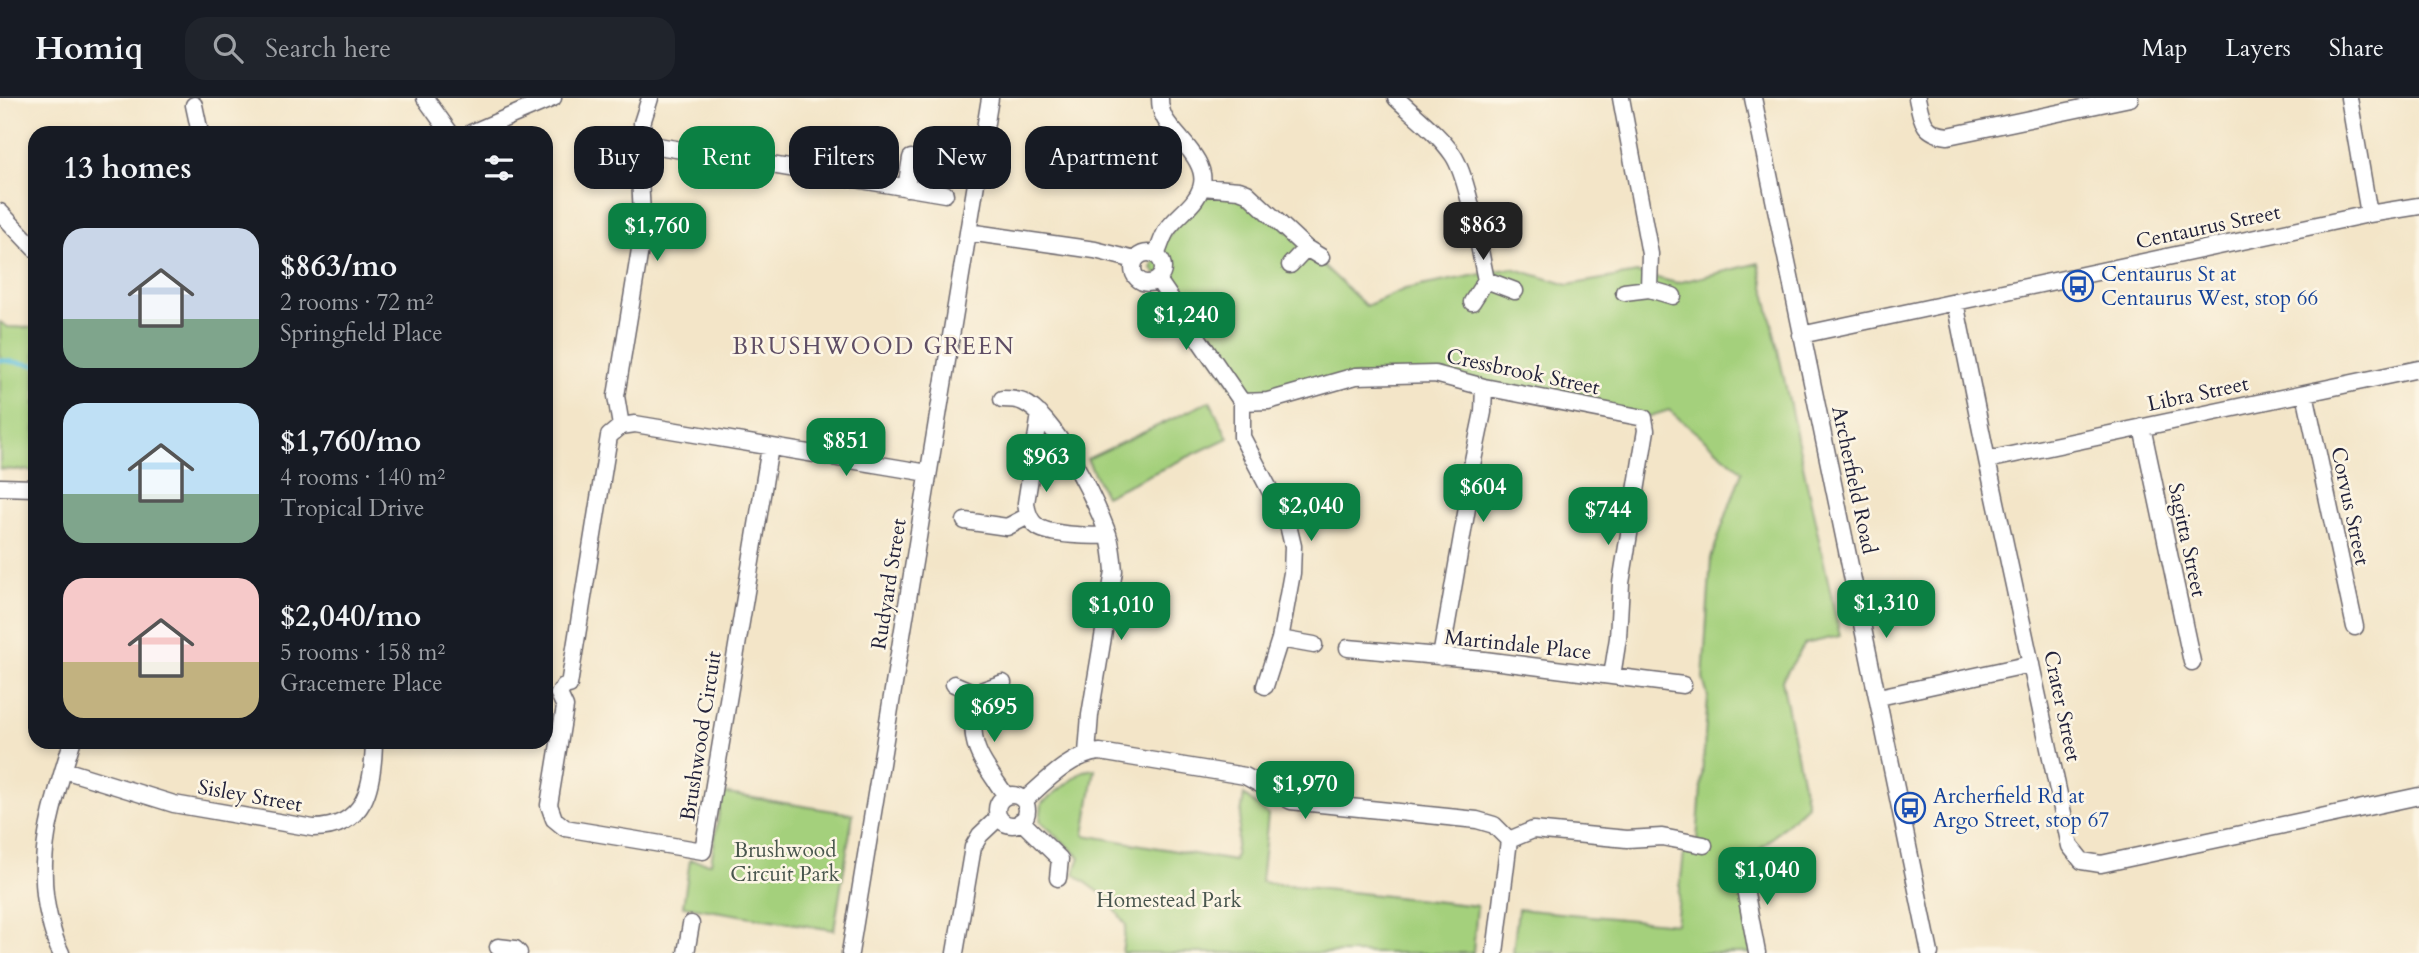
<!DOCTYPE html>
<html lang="en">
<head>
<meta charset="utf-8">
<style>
  body { margin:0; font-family:Cardo,serif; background:#20242c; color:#f1f3f6; height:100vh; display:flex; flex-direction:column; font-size:26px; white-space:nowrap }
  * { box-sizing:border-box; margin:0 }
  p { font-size:23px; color:#9ea1a6 }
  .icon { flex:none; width:38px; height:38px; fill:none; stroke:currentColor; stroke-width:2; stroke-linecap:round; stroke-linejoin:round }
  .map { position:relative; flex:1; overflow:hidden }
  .side { position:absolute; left:28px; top:28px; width:525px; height:623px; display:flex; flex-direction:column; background:#171b24; border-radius:21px; box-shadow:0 4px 10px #0003 }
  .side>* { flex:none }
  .guide { position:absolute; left:574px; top:28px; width:665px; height:63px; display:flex; gap:14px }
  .price { position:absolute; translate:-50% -60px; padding:0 16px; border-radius:14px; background:#0b8043; color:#fff; font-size:23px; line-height:46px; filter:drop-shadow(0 2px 4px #0008) }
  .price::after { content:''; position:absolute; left:50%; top:42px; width:21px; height:16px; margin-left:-10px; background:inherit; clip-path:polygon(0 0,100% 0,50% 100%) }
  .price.on { background:#222; color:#fff }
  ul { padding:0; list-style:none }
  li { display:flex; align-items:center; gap:21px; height:175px; padding:0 35px }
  li span { display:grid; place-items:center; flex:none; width:196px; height:140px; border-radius:21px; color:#555 }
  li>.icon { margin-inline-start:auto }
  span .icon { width:84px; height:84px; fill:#fffc; stroke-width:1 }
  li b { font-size:30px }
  h2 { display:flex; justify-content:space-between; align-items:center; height:84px; padding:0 35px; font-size:30px }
  .chip { padding:0 24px; border-radius:21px; background:#171b24; box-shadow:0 4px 10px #0003; font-size:24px; line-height:63px }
  .chip.on { background:#0b8043; color:#fff }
  header { display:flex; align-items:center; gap:42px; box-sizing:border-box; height:98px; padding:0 35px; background:#171b24; border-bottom:2px solid #363941 }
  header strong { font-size:33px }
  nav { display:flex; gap:38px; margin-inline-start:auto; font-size:24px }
  .search { width:490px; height:63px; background:#20242c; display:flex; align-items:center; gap:18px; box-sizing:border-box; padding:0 24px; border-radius:21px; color:#9ea1a6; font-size:26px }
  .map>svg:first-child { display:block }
</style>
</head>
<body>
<header>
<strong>Homiq</strong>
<div class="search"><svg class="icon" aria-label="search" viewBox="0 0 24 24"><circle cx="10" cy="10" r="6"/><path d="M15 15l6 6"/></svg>Search here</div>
<nav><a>Map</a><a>Layers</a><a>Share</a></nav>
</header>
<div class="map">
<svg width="2419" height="855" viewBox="0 0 2419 855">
  <rect width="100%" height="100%" fill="#fcf5e5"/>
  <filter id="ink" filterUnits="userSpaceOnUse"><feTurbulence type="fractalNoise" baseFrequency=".0143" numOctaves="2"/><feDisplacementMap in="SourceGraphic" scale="14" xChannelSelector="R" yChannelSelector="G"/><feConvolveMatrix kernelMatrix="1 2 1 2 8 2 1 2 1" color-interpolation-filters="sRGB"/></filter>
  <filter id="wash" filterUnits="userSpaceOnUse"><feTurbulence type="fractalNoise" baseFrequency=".00686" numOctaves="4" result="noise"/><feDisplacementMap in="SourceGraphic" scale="28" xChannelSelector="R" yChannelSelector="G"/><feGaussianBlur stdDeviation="1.57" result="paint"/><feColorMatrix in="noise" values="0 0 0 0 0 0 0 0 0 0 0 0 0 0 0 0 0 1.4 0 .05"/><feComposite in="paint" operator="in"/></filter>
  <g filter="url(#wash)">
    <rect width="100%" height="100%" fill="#f3e5c8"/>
    <path fill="#a4d07c" stroke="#63795c" stroke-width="2" d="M 1202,89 L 1239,92 L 1321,159 L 1325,169 L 1366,208 L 1405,191 L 1512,170 L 1568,187 L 1637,175 L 1677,185 L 1759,165 L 1840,538 L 1805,546 L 1782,582 L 1807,707 L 1741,769 L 1757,855 L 1513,855 L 1518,811 L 1676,826 L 1684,754 L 1696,755 L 1708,599 L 1703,581 L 1711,460 L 1742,373 L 1669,312 L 1644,320 L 1458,281 L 1356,278 L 1242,304 L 1152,170 L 1156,157 Z
      M 0,224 L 8,229 L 35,230 L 35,373 L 0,371 Z
      M 1210,303 L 1228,340 L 1105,398 L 1087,361 Z
      M 1095,671 L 1084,737 L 1234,763 L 1244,697 L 1268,717 L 1261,784 L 1477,808 L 1473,855 L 1122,855 L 1126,827 L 1106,799 L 1074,776 L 1080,759 L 1040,723 L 1042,705 L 1083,673 Z
      M 722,695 L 853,716 L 834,832 L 683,808 L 690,762 L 711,765 Z"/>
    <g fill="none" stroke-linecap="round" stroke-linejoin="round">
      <path stroke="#5cbedb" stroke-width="4.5" d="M 0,262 L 35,267"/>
    </g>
  </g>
  <g filter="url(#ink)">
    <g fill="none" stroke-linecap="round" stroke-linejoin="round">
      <g stroke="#6b666c" stroke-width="19">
        <path id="minor" d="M 425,0 L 450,35
          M 1396,0 C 1415,18 1438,35 1453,57 C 1469,81 1479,151 1486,182
          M 1621,0 L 1650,156 L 1649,191
          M 1753,0 C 1811,285 1873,570 1930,855
          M 1917,0 C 1922,23 1923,35 1948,38 L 2130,0
          M 2349,0 L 2369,116
          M 194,7 L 200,35
          M 471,35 L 553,0
          M 646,46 L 945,96
          M 1202,89 L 1239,92 L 1247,95 L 1306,150 L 1321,159
          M 906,90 L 911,60
          M 0,114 L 35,151
          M 968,134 L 1095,152 L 1135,162
          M1133 170a15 15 0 1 1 30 0a15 15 0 1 1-30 0Z
          M 1156,157 C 1160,149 1162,139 1167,132 C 1176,118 1196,107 1201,90 C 1210,64 1176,40 1165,21 C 1161,14 1160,8 1160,0
          M 1290,167 L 1306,150
          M 1158,182 L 1242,304
          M 1624,194 L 1649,191 L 1673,198
          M 1472,204 L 1486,182 L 1515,193
          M 1955,204 L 1987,362 L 2070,748 L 2082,763 L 2101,766 L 2419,698
          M 1801,237 L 2369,116 L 2419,108
          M 2305,295 L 2355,529
          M 1002,301 C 1008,301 1017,301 1023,304 C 1056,319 1095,402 1108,436 C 1112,448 1113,460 1114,473 L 1090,617 L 1087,655
          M 1242,304 L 1268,303 L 1356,278 L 1435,276 L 1484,289 L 1644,320 L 1646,332 L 1621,485 L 1618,540 L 1612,578
          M 1242,304 L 1242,339 L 1288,427 L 1293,448 L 1292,475 L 1280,541 L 1265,588
          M 1040,316 L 1026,405 C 1027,414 1029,423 1038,429 C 1050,437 1093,439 1108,437
          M 621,328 L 616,298 L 643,133 L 639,64 L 646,46 L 642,25 L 650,0
          M 2142,329 L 2192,564
          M 770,349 L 703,753 L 565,730 L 554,721 L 549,707 L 565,609 L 559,596 L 564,588 L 569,587 L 609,338 L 621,328 L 635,326 L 928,375
          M 1987,362 L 2419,271
          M 0,389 L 35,390
          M 965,423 L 1007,429 L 1028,418
          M 1280,541 L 1314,547
          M 1348,550 L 1484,562 L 1683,587
          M 1441,559 L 1467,410 L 1472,367 L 1483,314 L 1484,289
          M 954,586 L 975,595 L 1003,585
          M 975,595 C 969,650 976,654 1006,698
          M 1879,599 L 2031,566
          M 64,672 L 174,706 L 313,730 C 366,730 373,688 374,644
          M997 712a15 15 0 1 1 30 0a15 15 0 1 1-30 0Z
          M 1024,703 C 1045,684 1071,656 1100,654 L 1245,678 L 1291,703 L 1477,722 L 1494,727 L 1509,742 L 1495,855
          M 1021,723 L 1060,761 L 1058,780
          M 1509,742 L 1533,732 L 1627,741 L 1662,739 L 1704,747
          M 1741,769 L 1757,855
          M 498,849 L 515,851 L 519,855
          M 61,855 C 55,844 52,832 49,819 C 34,758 54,702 72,644
          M 686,855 L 691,826
          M 850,855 L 990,0
          M 955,855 L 973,749 L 980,737 L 999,719"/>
      </g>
      <use href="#minor" stroke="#fff" stroke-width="16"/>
    </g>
  </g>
  <defs>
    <g id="bus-ring" transform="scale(1.575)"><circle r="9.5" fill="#fcf5e5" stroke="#1a4fb4" stroke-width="1.5"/><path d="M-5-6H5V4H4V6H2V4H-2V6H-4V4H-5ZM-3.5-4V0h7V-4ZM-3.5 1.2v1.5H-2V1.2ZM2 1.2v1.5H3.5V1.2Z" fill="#1a4fb4"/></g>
  </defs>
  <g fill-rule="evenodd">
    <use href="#bus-ring" x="2078" y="188"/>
    <use href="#bus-ring" x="1910" y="710"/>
  </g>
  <g text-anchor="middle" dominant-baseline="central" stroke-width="5" stroke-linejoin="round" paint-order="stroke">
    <g font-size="21" fill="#22223b" stroke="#fcf5e5">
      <text transform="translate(2208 129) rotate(-12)">Centaurus Street</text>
      <text transform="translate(1523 274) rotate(12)">Cressbrook Street</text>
      <text transform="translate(2198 296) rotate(-12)">Libra Street</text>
      <text transform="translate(1854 382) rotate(78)">Archerfield Road</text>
      <text transform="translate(2350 408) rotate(78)">Corvus Street</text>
      <text transform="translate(2187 442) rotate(78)">Sagitta Street</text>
      <text transform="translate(889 486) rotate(-81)">Rudyard Street</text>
      <text transform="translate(1518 547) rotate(6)">Martindale Place</text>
      <text transform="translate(2062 608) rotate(78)">Crater Street</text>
      <text transform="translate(701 638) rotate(-81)">Brushwood Circuit</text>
      <text transform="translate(250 698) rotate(10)">Sisley Street</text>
    </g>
    <g font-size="21" fill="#164399" stroke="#fcf5e5" text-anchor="start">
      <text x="2101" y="176">Centaurus St at<tspan x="2101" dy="24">Centaurus West, stop 66</tspan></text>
      <text x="1933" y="698">Archerfield Rd at<tspan x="1933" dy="24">Argo Street, stop 67</tspan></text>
    </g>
    <g font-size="21" fill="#49564e" stroke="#fcf5e5">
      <text x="785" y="752">Brushwood<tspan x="785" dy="24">Circuit Park</tspan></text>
      <text x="1169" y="802">Homestead Park</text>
    </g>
    <g font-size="23" letter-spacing="2" fill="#5e4d64" stroke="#fcf5e5">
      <text x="874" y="248">BRUSHWOOD GREEN</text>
    </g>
  </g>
</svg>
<b class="price on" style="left:1483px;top:164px">$863</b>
<b class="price" style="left:657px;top:165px">$1,760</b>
<b class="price" style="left:1186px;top:254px">$1,240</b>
<b class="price" style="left:846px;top:380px">$851</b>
<b class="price" style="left:1046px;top:396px">$963</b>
<b class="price" style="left:1483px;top:426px">$604</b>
<b class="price" style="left:1311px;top:445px">$2,040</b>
<b class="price" style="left:1608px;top:449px">$744</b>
<b class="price" style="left:1886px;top:542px">$1,310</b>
<b class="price" style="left:1121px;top:544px">$1,010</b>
<b class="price" style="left:994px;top:646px">$695</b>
<b class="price" style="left:1305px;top:723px">$1,970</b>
<b class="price" style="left:1767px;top:809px">$1,040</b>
<div class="guide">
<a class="chip">Buy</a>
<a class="chip on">Rent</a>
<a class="chip">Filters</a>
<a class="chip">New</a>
<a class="chip">Apartment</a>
</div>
<section class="side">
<h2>13 homes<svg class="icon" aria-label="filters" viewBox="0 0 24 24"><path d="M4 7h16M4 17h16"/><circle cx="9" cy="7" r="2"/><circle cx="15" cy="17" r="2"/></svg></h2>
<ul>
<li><span style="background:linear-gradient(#c9d6e8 65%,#7fa58c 0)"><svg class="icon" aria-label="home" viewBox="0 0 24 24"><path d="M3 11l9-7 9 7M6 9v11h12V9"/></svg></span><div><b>$863/mo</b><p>2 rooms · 72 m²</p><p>Springfield Place</p></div></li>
<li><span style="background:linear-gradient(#bfe0f5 65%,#7fa58c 0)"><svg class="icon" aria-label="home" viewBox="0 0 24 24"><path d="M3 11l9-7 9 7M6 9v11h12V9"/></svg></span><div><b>$1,760/mo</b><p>4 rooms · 140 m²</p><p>Tropical Drive</p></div></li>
<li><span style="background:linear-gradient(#f6c9c9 60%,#c2b280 0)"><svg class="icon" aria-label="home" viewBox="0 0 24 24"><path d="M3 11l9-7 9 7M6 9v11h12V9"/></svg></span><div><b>$2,040/mo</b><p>5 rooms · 158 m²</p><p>Gracemere Place</p></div></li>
</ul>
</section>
</div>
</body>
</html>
